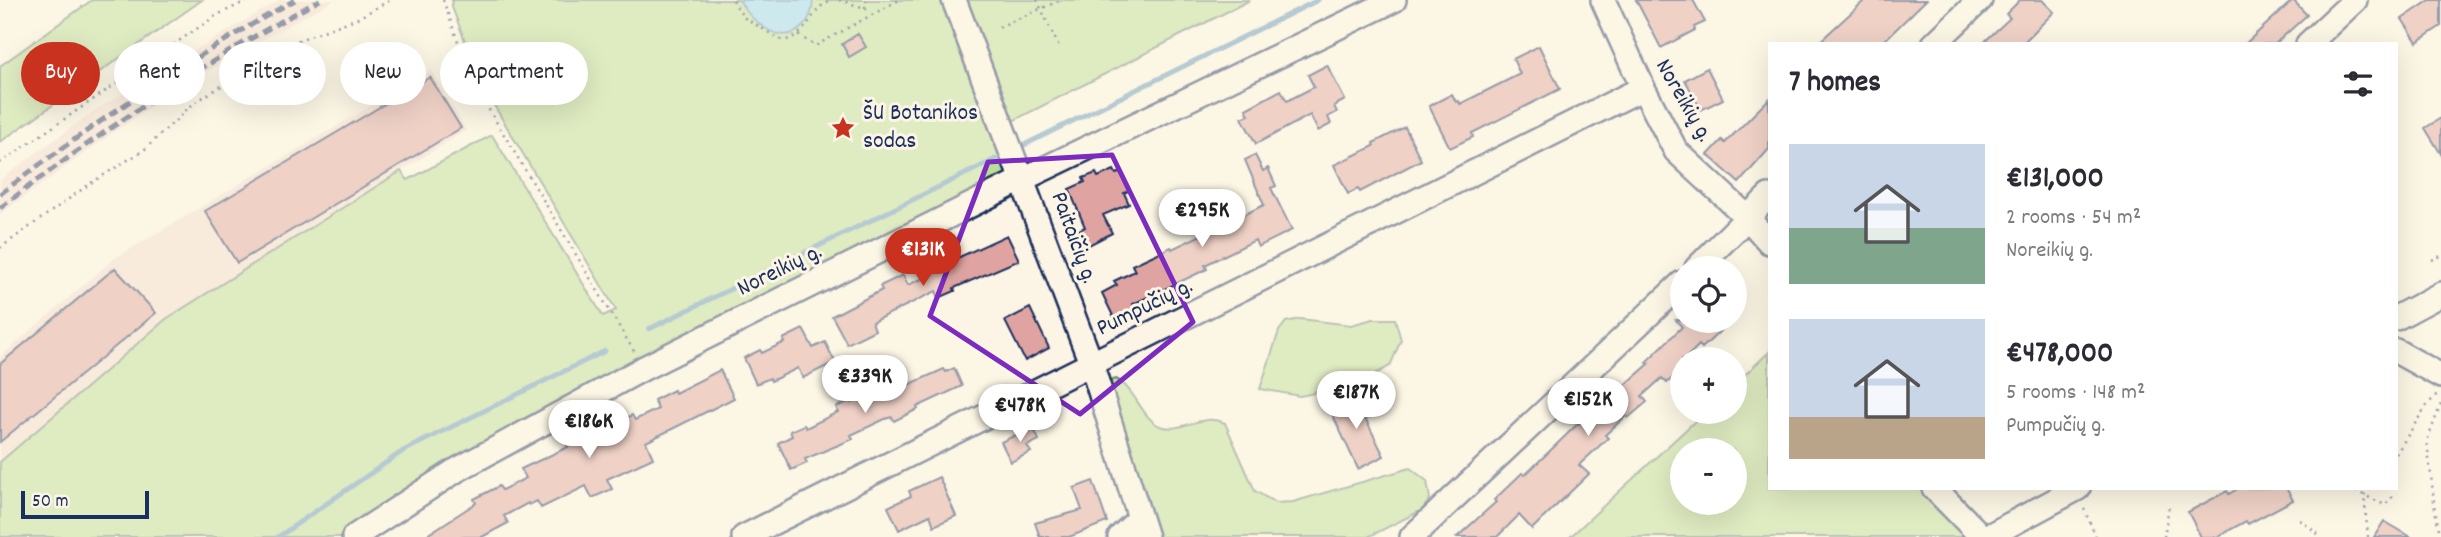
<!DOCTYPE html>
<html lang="en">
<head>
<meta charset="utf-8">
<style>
  body { margin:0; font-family:Dekko,sans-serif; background:#f2f2f3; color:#2b2b33; height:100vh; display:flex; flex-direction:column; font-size:26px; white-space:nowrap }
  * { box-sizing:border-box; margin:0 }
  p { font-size:23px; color:#7c7c81 }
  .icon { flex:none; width:38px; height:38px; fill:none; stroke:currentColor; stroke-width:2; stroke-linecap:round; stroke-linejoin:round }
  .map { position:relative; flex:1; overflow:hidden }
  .panel { position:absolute; left:1768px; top:42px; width:630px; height:448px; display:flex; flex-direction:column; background:#fff; border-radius:0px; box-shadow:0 7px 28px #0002 }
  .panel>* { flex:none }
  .top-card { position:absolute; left:21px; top:42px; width:665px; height:63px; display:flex; gap:14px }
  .tools { position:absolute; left:1670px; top:256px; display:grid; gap:14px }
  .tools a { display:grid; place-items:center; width:77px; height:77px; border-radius:50%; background:#fff; box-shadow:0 7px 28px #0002; font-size:35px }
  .scale { position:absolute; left:21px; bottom:18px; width:128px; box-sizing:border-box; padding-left:7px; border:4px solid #1b2f5e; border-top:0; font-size:19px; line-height:24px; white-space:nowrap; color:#1b2f5e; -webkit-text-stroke:5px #fcf5e5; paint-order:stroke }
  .price { position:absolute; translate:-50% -60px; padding:0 16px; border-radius:24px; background:#fff; color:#222; font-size:23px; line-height:46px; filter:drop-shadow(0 2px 4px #0008) }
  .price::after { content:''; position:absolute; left:50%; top:42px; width:21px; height:16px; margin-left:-10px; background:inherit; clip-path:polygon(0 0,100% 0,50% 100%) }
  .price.on { background:#c8321e; color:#fff }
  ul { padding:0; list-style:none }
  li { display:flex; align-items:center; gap:21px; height:175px; padding:0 21px }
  li span { display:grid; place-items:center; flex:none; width:196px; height:140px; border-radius:0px; color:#555 }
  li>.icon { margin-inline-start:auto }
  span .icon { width:84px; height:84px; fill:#fffc; stroke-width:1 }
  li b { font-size:30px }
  h2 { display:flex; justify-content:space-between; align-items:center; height:84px; padding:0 21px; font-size:30px }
  .chip { padding:0 24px; border-radius:32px; background:#fff; box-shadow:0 7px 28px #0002; font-size:24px; line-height:63px }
  .chip.on { background:#c8321e; color:#fff }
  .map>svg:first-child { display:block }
</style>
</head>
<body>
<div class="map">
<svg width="2441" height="537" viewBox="0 0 2441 537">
  <rect width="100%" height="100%" fill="#fcf5e5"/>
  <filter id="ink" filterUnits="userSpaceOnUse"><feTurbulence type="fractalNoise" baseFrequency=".0143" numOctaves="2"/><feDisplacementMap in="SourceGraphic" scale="14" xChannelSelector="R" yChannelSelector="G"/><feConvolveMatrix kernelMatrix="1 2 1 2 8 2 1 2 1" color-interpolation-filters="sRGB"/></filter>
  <g filter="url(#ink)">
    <path fill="#f3ddd1" d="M 280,0 L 334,0 L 222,62 L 163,99 L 118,129 L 0,214 L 0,180 L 97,109 Z
      M 431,70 L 466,130 L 166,319 L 0,462 L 0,357 L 114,259 Z"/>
    <path fill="#bcdd96" stroke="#6c867a" stroke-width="2" fill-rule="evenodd" d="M 92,0 L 202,0 L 0,142 L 0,66 Z
      M 452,0 L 1250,0 L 997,129 L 1013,175 L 344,537 L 0,537 L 0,462 L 166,319 L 401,171 L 408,180 L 492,135 L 603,316 L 616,310 L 482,85 L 452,7 Z
      M 1300,319 L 1351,325 L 1373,319 L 1395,319 L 1401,340 L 1390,366 L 1366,379 L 1347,377 L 1329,379 L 1314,393 L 1300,396 L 1260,389 L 1279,331 L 1286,322 Z
      M 1769,352 L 1769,488 L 1934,488 L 1982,537 L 1570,537 L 1706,411 L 1734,411 L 1734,385 ZM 1682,450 L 1734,450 L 1734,502 L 1682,502 Z
      M 1116,379 C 1135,388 1142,419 1160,426 C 1182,434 1201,412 1225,423 L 1255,491 L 1276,503 L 1293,502 L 1410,468 L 1427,481 L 1430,499 L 1422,510 L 1368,537 L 1159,537 L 1108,389 L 1109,381 Z"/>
    <path fill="#95daf7" stroke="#6496ba" stroke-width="2" d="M 739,0 L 813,0 C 812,10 811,17 804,25 C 782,50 751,21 739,0 Z"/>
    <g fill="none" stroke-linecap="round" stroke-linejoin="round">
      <path stroke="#6496ba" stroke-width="5" d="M 1020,147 L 1318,0
        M 649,329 L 996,159
        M 278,537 L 403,451 L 605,351"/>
    </g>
    <path fill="#dfa4a1" stroke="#1b2f5e" stroke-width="2" d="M 1636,0 L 1693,0 L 1705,22 L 1694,27 L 1695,30 L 1661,48 Z
      M 1865,0 L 1926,0 L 1881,44 L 1817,44 Z
      M 2020,0 L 2042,0 L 2054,12 L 2022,44 L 1982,44 L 2010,18 L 2006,14 Z
      M 2293,0 L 2307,15 L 2275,44 L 2245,44 Z
      M 2430,0 L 2441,0 L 2441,26 L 2417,42 L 2402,19 Z
      M 858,34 L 866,47 L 849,57 L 842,44 Z
      M 1539,46 L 1560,89 L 1472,133 L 1473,137 L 1450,148 L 1429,106 L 1452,94 L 1456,102 L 1459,101 L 1460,104 L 1520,74 L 1513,59 Z
      M 1327,65 L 1345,100 L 1334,106 L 1337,112 L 1328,117 L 1331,124 L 1318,131 L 1310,115 L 1256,144 L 1242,118 L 1249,115 L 1246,109 L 1281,90 L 1287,101 L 1314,87 L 1308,75 Z
      M 1707,68 L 1723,99 L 1701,110 L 1685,80 Z
      M 430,77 L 461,128 L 237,263 L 205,211 Z
      M 1769,99 L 1769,149 L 1739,183 L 1708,155 L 1722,140 L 1725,143 Z
      M 2441,118 L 2441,154 L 2425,128 Z
      M 1405,127 L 1421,160 L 1360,192 L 1358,189 L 1348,194 L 1334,165 L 1374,146 L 1373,143 Z
      M 1255,155 L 1263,171 L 1268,168 L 1276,186 L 1271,188 L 1292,230 L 1258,247 L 1255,240 L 1205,265 L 1207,269 L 1133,304 L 1135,309 L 1115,320 L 1102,293 L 1117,285 L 1114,281 L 1135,271 L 1132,265 L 1171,247 L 1172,249 L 1264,205 L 1245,160 Z
      M 1114,170 L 1116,174 L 1122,172 L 1130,190 L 1124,193 L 1129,204 L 1103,215 L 1112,233 L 1087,246 L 1079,230 L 1085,227 L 1069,189 L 1085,182 L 1083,178 L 1096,173 L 1098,177 Z
      M 1007,235 L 1019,260 L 954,288 L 955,291 L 939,298 L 936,291 L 872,322 L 875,330 L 847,344 L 832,316 L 882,290 L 880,286 L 903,275 L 908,285 L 944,269 L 942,265 Z
      M 115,268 L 156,313 L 0,442 L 0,364 Z
      M 1030,308 L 1049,348 L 1025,361 L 1005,321 Z
      M 1676,320 L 1732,320 L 1702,348 L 1699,345 L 1685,359 L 1682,359 L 1682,369 L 1667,383 L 1662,378 L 1642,396 L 1647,402 L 1628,418 L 1626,416 L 1605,435 L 1608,438 L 1579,465 L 1589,474 L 1532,529 L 1519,515 L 1497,537 L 1457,537 L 1496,502 L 1494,500 L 1522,473 L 1525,475 L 1588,414 L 1590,416 L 1649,364 L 1646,362 L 1682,327 Z
      M 803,329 L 813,348 L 825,342 L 835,362 L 803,378 L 798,368 L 771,381 L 770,378 L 756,384 L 744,358 L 760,350 L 762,353 L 785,342 L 783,339 Z
      M 954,368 L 962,386 L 917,407 L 918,409 L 894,421 L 892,417 L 885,419 L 851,435 L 853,439 L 805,459 L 807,463 L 791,470 L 778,443 L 792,436 L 790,431 L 804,425 L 806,428 L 838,412 L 836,407 L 850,401 L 851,403 L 889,383 L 891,387 L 904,381 L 906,386 L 944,369 L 946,372 Z
      M 720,370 L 734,398 L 646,442 L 653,458 L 607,479 L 612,489 L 592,498 L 586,486 L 541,508 L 537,501 L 529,505 L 528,503 L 504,516 L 508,523 L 482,537 L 424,537 L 476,503 L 474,499 L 499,486 L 502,490 L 526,478 L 521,469 L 568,447 L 566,444 L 586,435 L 587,437 L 632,415 L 635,420 L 658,409 L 654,400 L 674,390 L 675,393 Z
      M 1352,392 L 1384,456 L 1358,469 L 1328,405 Z
      M 1033,427 L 1039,440 L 1027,446 L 1031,452 L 1011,462 L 1001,442 Z
      M 939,477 L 956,516 L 934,526 L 930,515 L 899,530 L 888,507 L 911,496 L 909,491 Z
      M 1093,481 L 1107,522 L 1069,537 L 1040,537 L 1035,523 L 1082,510 L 1074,488 Z
      M 2239,488 L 2286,488 L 2293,500 L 2248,524 L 2246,521 L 2217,537 L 2201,537 L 2188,512 L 2227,491 L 2229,494 Z
      M 2384,521 L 2411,537 L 2374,537 Z"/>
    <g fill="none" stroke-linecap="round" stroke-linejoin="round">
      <g stroke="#1b2f5e" stroke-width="28">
        <path id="minor" d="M 954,0 L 1091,363 L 1146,537
          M 1603,0 L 1643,88 L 1676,151 L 1747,217 L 1769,242
          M 1934,44 L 1980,0
          M 2308,44 L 2355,0
          M 1697,268 L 1769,196
          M 2396,318 L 2441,294
          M 2396,351 L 2441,376
          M 1934,488 L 1982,537
          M 354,537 L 455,471 L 644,368 L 1023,179 L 1394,0
          M 744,537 L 1643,88
          M 1120,537 L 1139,519
          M 1412,537 L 1682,283
          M 1987,537 L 2078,488"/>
      </g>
      <path stroke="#1b2f5e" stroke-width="2.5" stroke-dasharray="2 5" stroke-linecap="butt" d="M 443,0 L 473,83 L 635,353
        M 733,0 L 743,17 L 783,41 C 812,34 808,10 831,0
        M 839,0 L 865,8 L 870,13
        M 1037,0 L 1060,49
        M 865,8 L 866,0
        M 999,27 L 1061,0
        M 799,35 L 815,46 L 899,0
        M 0,163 L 217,15 L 249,0
        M 0,248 L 91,183 L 144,150 L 194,103 L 291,43 L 358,18 L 390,0
        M 2432,260 L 2441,256
        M 2396,454 L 2425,408 L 2437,394
        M 2349,488 L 2385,505 L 2396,493
        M 2084,509 L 2096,537
        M 2300,520 L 2317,533 L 2318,537
        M 2439,529 L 2435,510 L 2427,441 L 2441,404
        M 2164,537 L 2169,506
        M 2368,537 L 2364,495 L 2370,488"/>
      <use href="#minor" stroke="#fcf5e5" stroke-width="23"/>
      <path stroke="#1b2f5e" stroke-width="5" stroke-dasharray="10 5" stroke-linecap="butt" d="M 0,194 C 96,122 190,58 295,0
        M 0,208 C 102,131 207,60 320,0"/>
    </g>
  </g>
  <path d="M0 0H2441V537H0ZM 1112,155 L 1193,322 L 1080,414 L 930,316 L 988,162 Z" fill="#fcf5e5" fill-opacity=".55" fill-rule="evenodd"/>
  <path fill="none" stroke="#7b2cbf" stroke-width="5" stroke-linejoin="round" d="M 1112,155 L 1193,322 L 1080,414 L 930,316 L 988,162 Z"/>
  <defs>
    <g id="sight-bare" transform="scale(1.89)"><path d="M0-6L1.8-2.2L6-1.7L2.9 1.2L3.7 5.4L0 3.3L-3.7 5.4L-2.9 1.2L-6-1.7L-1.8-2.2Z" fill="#c8321e" stroke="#fcf5e5" stroke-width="2.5" paint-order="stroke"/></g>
  </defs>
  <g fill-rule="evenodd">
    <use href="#sight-bare" x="843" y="128"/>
  </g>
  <g text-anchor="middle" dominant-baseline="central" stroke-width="6" stroke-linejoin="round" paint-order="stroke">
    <g font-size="24" fill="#1b2f5e" stroke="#fcf5e5">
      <text transform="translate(1683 101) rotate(60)">Noreikių g.</text>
      <text transform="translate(1073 238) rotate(70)">Paitaičių g.</text>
      <text transform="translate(780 271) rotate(-26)">Noreikių g.</text>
      <text transform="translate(1145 308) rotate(-26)">Pumpučių g.</text>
    </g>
    <g font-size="24" fill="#1b2f5e" stroke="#fcf5e5" text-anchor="start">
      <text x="863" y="114">ŠU Botanikos<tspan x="863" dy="28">sodas</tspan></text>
    </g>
  </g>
</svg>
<div class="tools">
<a><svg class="icon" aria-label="locate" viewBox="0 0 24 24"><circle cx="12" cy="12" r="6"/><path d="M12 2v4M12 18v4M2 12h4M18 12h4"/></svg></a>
<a>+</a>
<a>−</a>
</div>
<div class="scale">50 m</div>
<b class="price" style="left:1202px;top:249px">€295K</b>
<b class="price on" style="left:923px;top:288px">€131K</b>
<b class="price" style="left:865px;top:415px">€339K</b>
<b class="price" style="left:1356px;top:431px">€187K</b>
<b class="price" style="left:1588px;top:438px">€152K</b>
<b class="price" style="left:1020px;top:444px">€478K</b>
<b class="price" style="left:589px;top:460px">€186K</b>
<div class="top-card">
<a class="chip on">Buy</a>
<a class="chip">Rent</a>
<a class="chip">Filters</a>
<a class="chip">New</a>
<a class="chip">Apartment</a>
</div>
<section class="panel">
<h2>7 homes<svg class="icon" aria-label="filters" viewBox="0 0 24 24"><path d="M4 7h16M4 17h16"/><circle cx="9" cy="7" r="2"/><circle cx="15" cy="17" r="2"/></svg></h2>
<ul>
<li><span style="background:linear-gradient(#c9d6e8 60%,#7fa58c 0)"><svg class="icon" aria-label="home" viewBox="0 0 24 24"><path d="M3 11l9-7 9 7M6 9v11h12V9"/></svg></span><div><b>€131,000</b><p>2 rooms · 54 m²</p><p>Noreikių g.</p></div></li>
<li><span style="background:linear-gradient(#c9d6e8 70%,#b9a48a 0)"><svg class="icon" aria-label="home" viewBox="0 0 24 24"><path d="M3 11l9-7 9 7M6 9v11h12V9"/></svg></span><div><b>€478,000</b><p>5 rooms · 148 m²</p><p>Pumpučių g.</p></div></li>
</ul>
</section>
</div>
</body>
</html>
